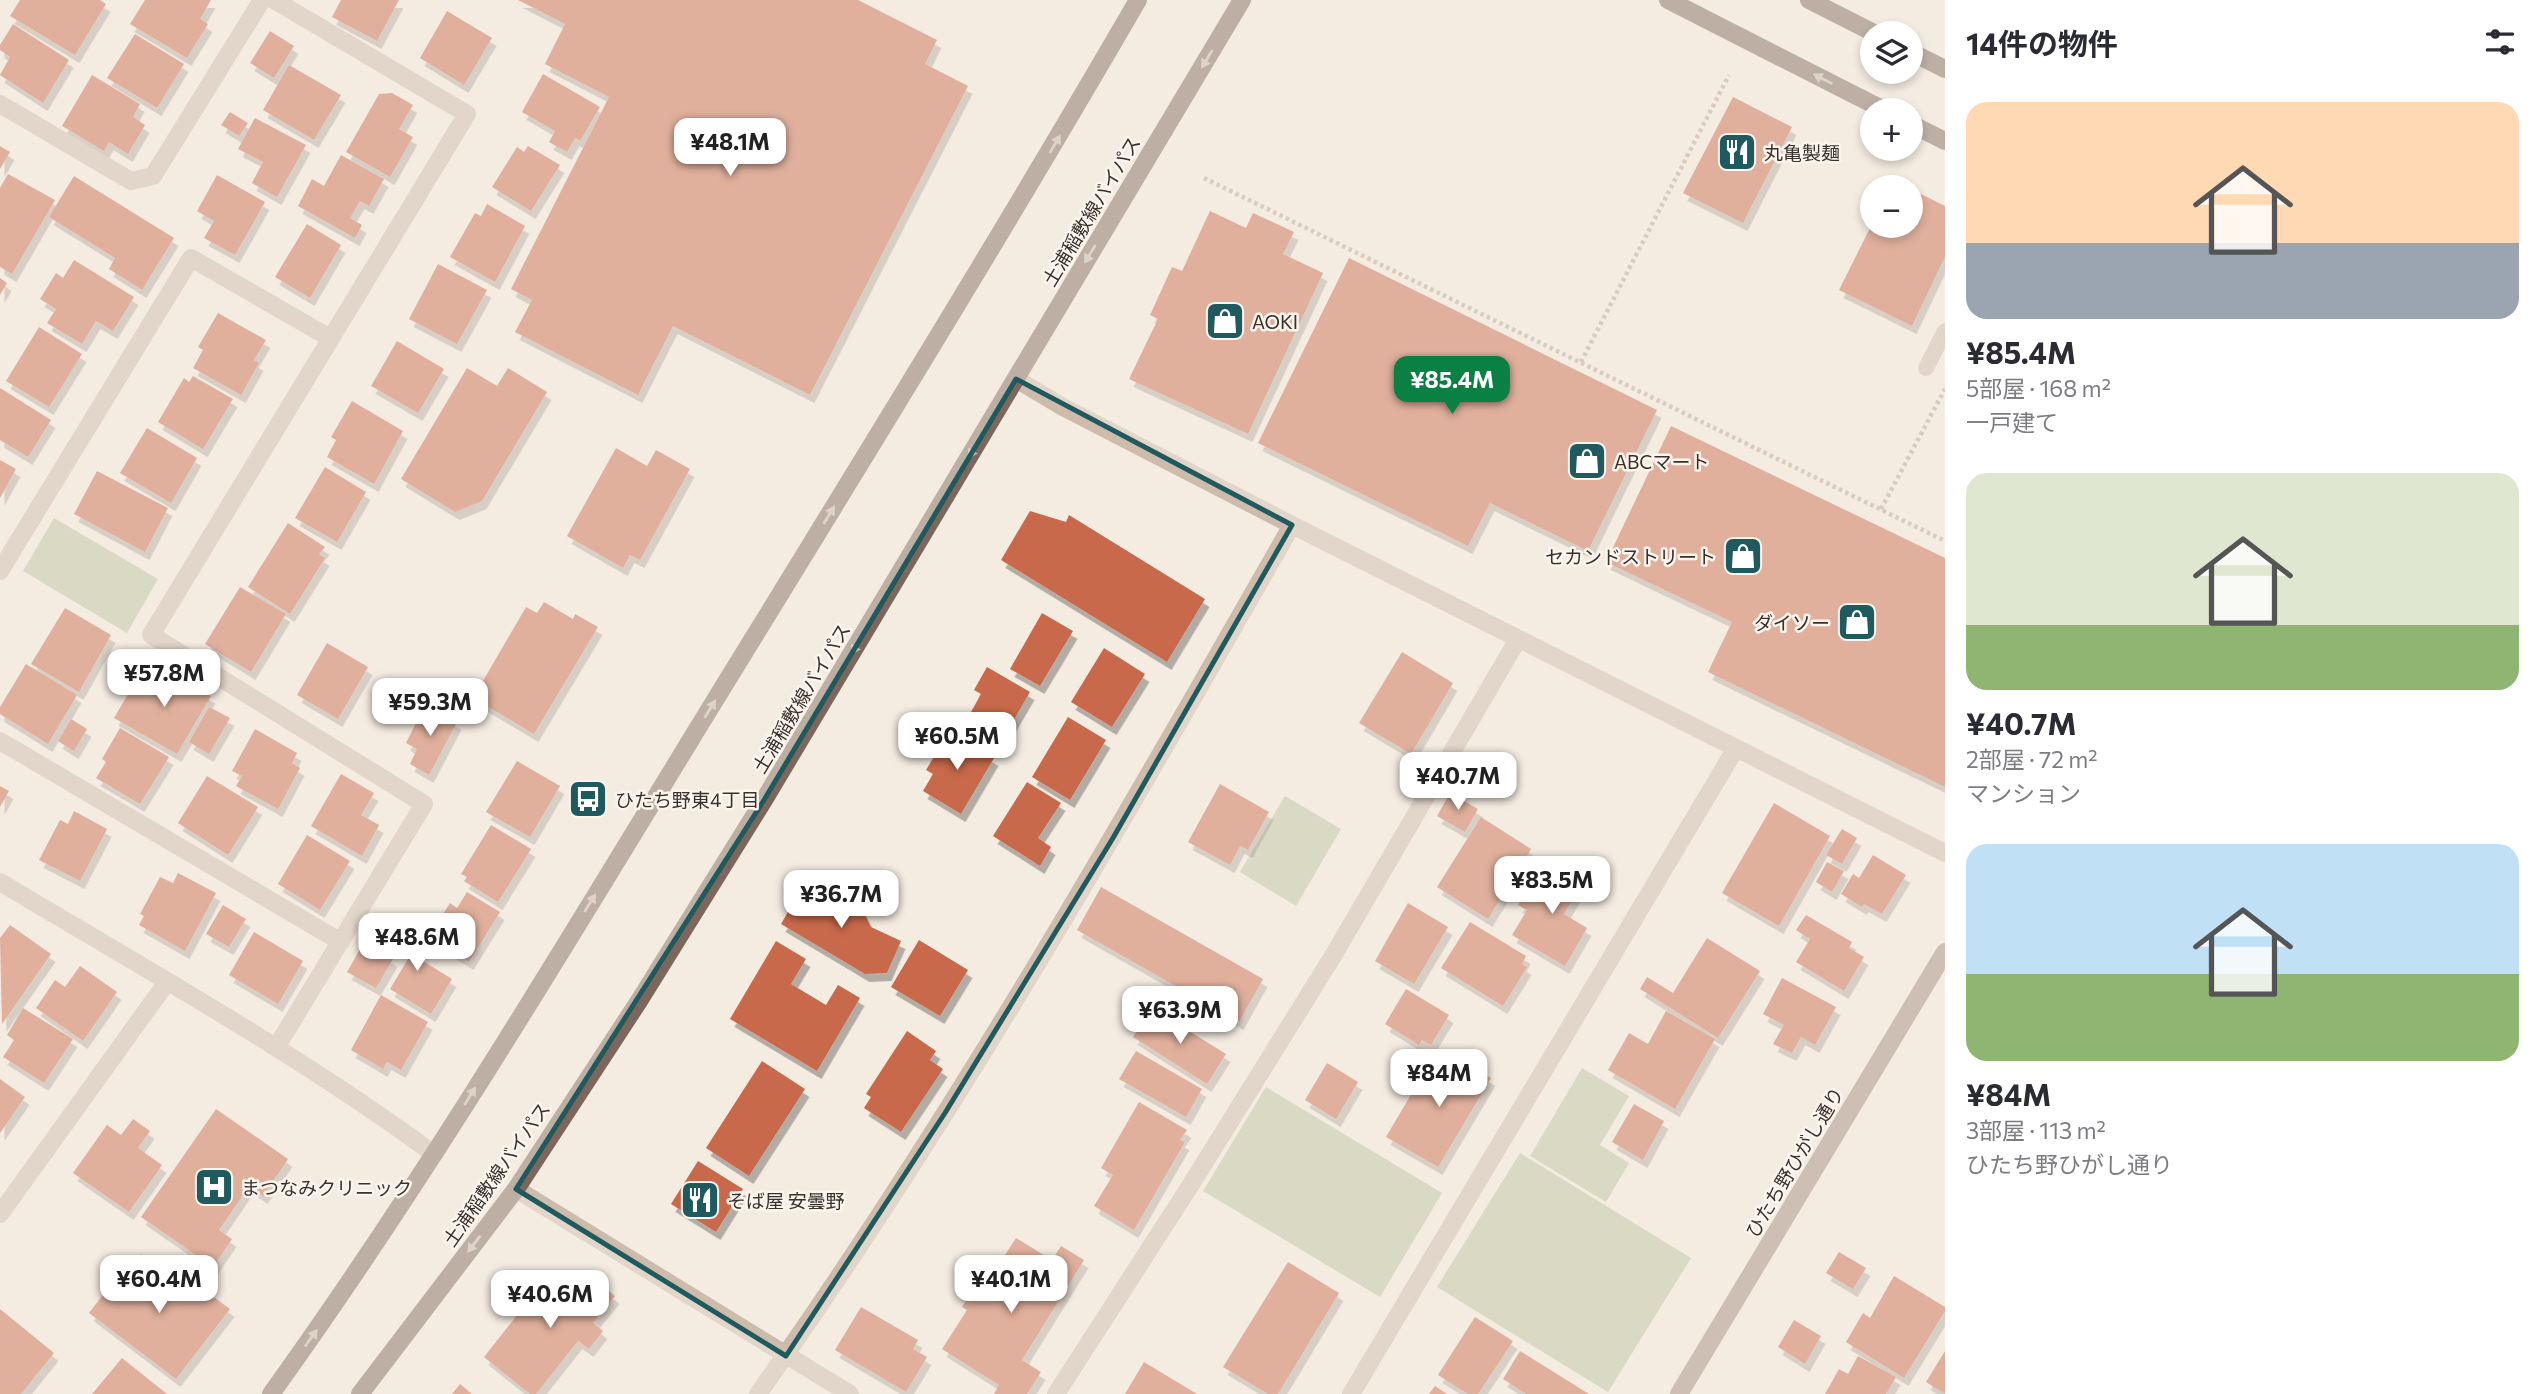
<!DOCTYPE html>
<html lang="ja">
<head>
<meta charset="utf-8">
<style>
  body { margin:0; font-family:Commissioner,"Noto Sans JP",sans-serif; background:#f7f7f7; color:#2b2b33; height:100vh; display:flex; flex-direction:column; font-size:26px; white-space:nowrap }
  * { box-sizing:border-box; margin:0 }
  p { font-size:23px; color:#7c7c81 }
  .icon { flex:none; width:38px; height:38px; fill:none; stroke:currentColor; stroke-width:2; stroke-linecap:round; stroke-linejoin:round }
  .map { position:relative; flex:1; overflow:hidden }
  .details { display:flex; flex-direction:column; background:#fff; width:595px }
  .details>* { flex:none }
  .tools { position:absolute; left:1860px; top:21px; display:grid; gap:14px }
  .tools a { display:grid; place-items:center; width:63px; height:63px; border-radius:50%; background:#fff; box-shadow:0 4px 10px #0003; font-size:35px }
  .price { position:absolute; translate:-50% -60px; padding:0 16px; border-radius:14px; background:#fff; color:#222; font-size:23px; line-height:46px; filter:drop-shadow(0 2px 4px #0008) }
  .price::after { content:''; position:absolute; left:50%; top:42px; width:21px; height:16px; margin-left:-10px; background:inherit; clip-path:polygon(0 0,100% 0,50% 100%) }
  .price.selected { background:#0b8043; color:#fff }
  ul { padding:0; list-style:none }
  li { display:grid; align-content:center; gap:14px; height:371px; padding:0 21px }
  li span { display:grid; place-items:center; height:217px; border-radius:21px; color:#555 }
  li>.icon { margin-inline-start:auto }
  span .icon { width:126px; height:126px; fill:#fffc; stroke-width:1 }
  li b { font-size:30px }
  h2 { display:flex; justify-content:space-between; align-items:center; height:84px; padding:0 21px; font-size:30px }
  main { display:flex; flex:1; min-height:0 }
  .map>svg:first-child { display:block }
</style>
</head>
<body>
<main>
<div class="map">
<svg width="1945" height="1394" viewBox="0 0 1945 1394">
  <defs>
    <filter id="shadow"><feDropShadow dx="4.5" dy="8" stdDeviation="0" flood-color="#0004"/></filter>
  </defs>
  <rect width="100%" height="100%" fill="#f4ebe1"/>
  <path fill="#b8c4a0" d="M 54,518 L 158,579 L 127,633 L 23,571 Z
    M 1285,796 L 1341,829 L 1296,906 L 1240,872 Z
    M 1582,1068 L 1629,1096 L 1600,1145 L 1629,1163 L 1606,1202 L 1530,1156 Z
    M 1266,1087 L 1442,1193 L 1380,1297 L 1203,1191 Z
    M 1520,1153 L 1691,1258 L 1608,1392 L 1437,1287 Z"/>
  <path fill="#c8694b" filter="url(#shadow)" d="M 20,0 L 100,0 L 106,4 L 75,55 L 10,16 Z
    M 145,0 L 211,0 L 200,19 L 208,24 L 187,58 L 130,24 Z
    M 341,0 L 399,0 L 377,41 L 332,17 Z
    M 518,0 L 858,0 L 937,40 L 925,64 L 968,86 L 810,395 L 673,326 L 638,395 L 515,332 L 532,300 L 511,289 L 609,97 L 545,64 L 565,24 Z
    M 447,11 L 492,38 L 464,85 L 420,58 Z
    M 13,24 L 69,60 L 43,103 L 0,75 L 10,57 L 0,50 L 0,45 Z
    M 270,31 L 294,46 L 274,78 L 250,63 Z
    M 135,34 L 184,64 L 157,108 L 107,78 Z
    M 289,65 L 341,95 L 314,140 L 263,110 Z
    M 543,74 L 600,107 L 580,141 L 575,138 L 567,152 L 549,142 L 555,131 L 522,112 Z
    M 92,75 L 140,104 L 133,117 L 145,125 L 128,154 L 109,142 L 104,151 L 62,126 Z
    M 392,93 L 413,105 L 399,129 L 413,137 L 390,177 L 346,152 L 379,94 Z
    M 1733,97 L 1792,127 L 1743,223 L 1683,193 Z
    M 230,112 L 248,123 L 239,136 L 221,125 Z
    M 255,118 L 306,145 L 277,197 L 252,183 L 263,162 L 238,149 Z
    M 0,146 L 10,152 L 0,169 Z
    M 528,146 L 560,165 L 531,211 L 492,187 L 517,147 L 524,152 Z
    M 341,155 L 384,179 L 369,206 L 360,201 L 350,218 L 362,225 L 355,238 L 298,206 L 312,179 L 324,186 Z
    M 8,174 L 55,200 L 12,274 L 0,267 L 0,188 Z
    M 217,175 L 265,202 L 235,255 L 204,238 L 214,221 L 197,211 Z
    M 74,176 L 174,238 L 142,290 L 109,269 L 115,258 L 49,217 Z
    M 1893,180 L 1908,187 L 1890,187 Z
    M 1911,189 L 1945,206 L 1945,257 L 1912,326 L 1839,290 L 1871,226 L 1911,226 Z
    M 487,204 L 525,226 L 495,282 L 450,257 L 475,213 L 481,216 Z
    M 1210,211 L 1246,228 L 1253,213 L 1294,232 L 1283,254 L 1323,273 L 1248,434 L 1129,379 L 1158,319 L 1150,315 L 1172,267 L 1182,271 Z
    M 307,224 L 341,245 L 310,298 L 275,277 Z
    M 1349,258 L 1657,410 L 1588,551 L 1490,503 L 1468,546 L 1258,443 Z
    M 74,260 L 134,297 L 113,331 L 96,321 L 82,344 L 47,323 L 56,309 L 40,299 L 56,273 L 63,278 Z
    M 438,264 L 487,290 L 457,344 L 409,319 Z
    M 0,278 L 7,283 L 0,295 Z
    M 218,313 L 266,340 L 254,360 L 259,363 L 241,395 L 193,368 L 203,350 L 198,347 Z
    M 39,327 L 82,354 L 49,407 L 6,381 Z
    M 397,341 L 444,369 L 418,413 L 371,386 Z
    M 467,368 L 497,386 L 508,368 L 547,392 L 482,501 L 455,512 L 401,479 Z
    M 193,376 L 233,399 L 203,449 L 158,422 L 184,378 L 189,382 Z
    M 0,388 L 51,420 L 28,457 L 0,440 Z
    M 352,401 L 403,431 L 374,484 L 327,457 L 336,440 L 331,437 Z
    M 1671,426 L 1945,558 L 1945,787 L 1708,672 L 1732,622 L 1606,562 Z
    M 147,428 L 197,458 L 171,503 L 120,473 Z
    M 616,448 L 647,466 L 656,450 L 690,469 L 640,560 L 630,555 L 623,568 L 567,536 Z
    M 0,460 L 16,469 L 0,498 Z
    M 325,467 L 366,492 L 337,542 L 295,518 Z
    M 97,471 L 168,508 L 145,552 L 74,514 Z
    M 1030,511 L 1066,522 L 1069,515 L 1205,599 L 1167,662 L 1001,560 Z
    M 288,523 L 325,547 L 319,554 L 325,558 L 290,614 L 248,587 Z
    M 240,587 L 286,614 L 251,672 L 205,644 Z
    M 544,602 L 573,619 L 575,614 L 598,627 L 534,734 L 473,698 L 526,607 L 537,613 Z
    M 65,608 L 111,635 L 79,692 L 31,664 Z
    M 1042,613 L 1073,631 L 1040,686 L 1010,669 Z
    M 327,643 L 368,667 L 338,719 L 297,695 Z
    M 1104,648 L 1145,674 L 1112,727 L 1071,702 Z
    M 1402,652 L 1453,683 L 1411,754 L 1359,723 Z
    M 26,664 L 77,695 L 48,744 L 0,714 L 0,707 Z
    M 161,666 L 211,696 L 177,754 L 114,718 L 137,679 L 149,687 Z
    M 987,667 L 1030,692 L 1001,742 L 966,721 L 981,694 L 974,690 Z
    M 425,705 L 457,722 L 429,775 L 410,764 L 417,749 L 406,743 Z
    M 209,707 L 230,718 L 209,754 L 189,742 Z
    M 1068,717 L 1106,740 L 1070,800 L 1032,777 Z
    M 71,719 L 87,729 L 74,751 L 58,741 Z
    M 120,728 L 169,757 L 140,804 L 96,778 L 106,762 L 102,759 Z
    M 255,729 L 297,753 L 292,763 L 300,768 L 278,809 L 236,786 L 242,776 L 232,771 Z
    M 949,732 L 994,758 L 961,814 L 923,791 L 933,774 L 926,770 Z
    M 517,761 L 560,786 L 530,837 L 486,812 Z
    M 341,774 L 374,793 L 361,815 L 379,825 L 362,856 L 311,826 Z
    M 207,776 L 258,807 L 228,855 L 178,823 Z
    M 1027,782 L 1061,803 L 1038,838 L 1051,847 L 1040,866 L 993,836 Z
    M 1220,784 L 1269,812 L 1248,850 L 1240,846 L 1230,865 L 1188,842 Z
    M 0,786 L 9,791 L 0,807 Z
    M 1450,793 L 1478,809 L 1465,832 L 1437,816 Z
    M 1774,803 L 1830,836 L 1779,926 L 1722,893 Z
    M 74,811 L 107,829 L 80,881 L 39,860 L 60,820 L 68,824 Z
    M 1481,817 L 1531,849 L 1488,919 L 1437,887 Z
    M 491,825 L 531,849 L 498,902 L 464,881 L 467,877 L 461,874 Z
    M 1842,829 L 1857,838 L 1842,864 L 1826,855 Z
    M 307,835 L 350,861 L 320,910 L 278,884 Z
    M 1873,855 L 1906,875 L 1882,914 L 1864,904 L 1862,907 L 1841,894 L 1853,874 L 1859,878 Z
    M 1556,861 L 1585,879 L 1564,914 L 1587,928 L 1565,966 L 1512,935 L 1527,910 L 1518,905 L 1526,892 L 1534,897 Z
    M 1827,862 L 1844,871 L 1832,892 L 1816,882 Z
    M 178,873 L 216,893 L 185,951 L 139,925 L 144,916 L 140,914 L 160,877 L 173,883 Z
    M 803,886 L 808,889 L 835,888 L 853,897 L 862,909 L 871,927 L 901,941 L 887,973 L 865,974 L 781,924 Z
    M 1101,887 L 1263,979 L 1239,1022 L 1077,930 Z
    M 467,892 L 500,912 L 469,962 L 429,937 L 450,903 L 457,908 Z
    M 1408,903 L 1448,927 L 1414,984 L 1375,961 Z
    M 223,905 L 246,919 L 229,947 L 206,934 Z
    M 1806,915 L 1852,942 L 1849,948 L 1864,957 L 1844,991 L 1796,962 L 1810,939 L 1796,930 Z
    M 393,922 L 422,940 L 413,955 L 452,979 L 431,1014 L 390,989 L 411,954 L 383,937 Z
    M 1470,922 L 1526,956 L 1522,964 L 1527,967 L 1503,1006 L 1441,968 Z
    M 10,925 L 51,954 L 2,1024 L 0,938 Z
    M 254,932 L 303,961 L 278,1004 L 229,975 Z
    M 1707,938 L 1760,971 L 1718,1038 L 1640,989 L 1647,977 L 1673,993 Z
    M 919,940 L 968,970 L 940,1016 L 891,987 Z
    M 776,941 L 806,959 L 791,984 L 826,1005 L 838,985 L 860,998 L 817,1071 L 730,1019 Z
    M 364,942 L 393,959 L 376,988 L 347,972 Z
    M 80,966 L 117,992 L 83,1041 L 36,1008 L 55,980 L 65,987 Z
    M 1782,978 L 1836,1007 L 1815,1045 L 1801,1037 L 1792,1053 L 1773,1044 L 1784,1025 L 1763,1014 Z
    M 1406,989 L 1449,1015 L 1431,1045 L 1422,1040 L 1419,1045 L 1385,1024 Z
    M 381,995 L 428,1022 L 401,1070 L 387,1062 L 383,1069 L 351,1050 Z
    M 23,1008 L 73,1039 L 44,1083 L 3,1057 L 14,1040 L 7,1035 Z
    M 1152,1008 L 1226,1054 L 1207,1084 L 1133,1037 Z
    M 1666,1011 L 1715,1039 L 1675,1109 L 1608,1070 L 1629,1033 L 1648,1044 Z
    M 907,1031 L 936,1051 L 930,1060 L 943,1069 L 901,1132 L 864,1108 L 871,1097 L 866,1094 Z
    M 1136,1051 L 1202,1089 L 1186,1117 L 1119,1079 Z
    M 1446,1051 L 1491,1078 L 1438,1167 L 1386,1137 L 1422,1076 L 1428,1080 Z
    M 762,1061 L 805,1089 L 749,1176 L 706,1148 Z
    M 1327,1063 L 1358,1082 L 1336,1119 L 1305,1100 Z
    M 0,1079 L 25,1097 L 0,1133 Z
    M 1139,1102 L 1187,1130 L 1180,1140 L 1185,1142 L 1134,1230 L 1094,1206 L 1113,1175 L 1101,1168 Z
    M 1634,1104 L 1664,1121 L 1643,1160 L 1612,1142 Z
    M 216,1109 L 288,1159 L 263,1196 L 249,1186 L 219,1230 L 232,1239 L 213,1267 L 141,1217 Z
    M 133,1119 L 150,1131 L 138,1148 L 162,1165 L 129,1212 L 73,1173 L 107,1125 L 121,1135 Z
    M 698,1161 L 743,1189 L 716,1232 L 671,1204 Z
    M 1016,1238 L 1052,1260 L 1061,1246 L 1084,1260 L 1022,1360 L 1041,1372 L 1027,1394 L 994,1394 L 999,1385 L 942,1349 L 967,1310 L 962,1307 L 984,1270 L 992,1275 Z
    M 1839,1252 L 1866,1268 L 1853,1289 L 1826,1273 Z
    M 141,1254 L 189,1291 L 195,1283 L 230,1309 L 176,1379 L 89,1313 L 128,1262 L 133,1265 Z
    M 1288,1262 L 1339,1293 L 1278,1394 L 1268,1394 L 1223,1367 Z
    M 571,1274 L 597,1281 L 615,1296 L 593,1323 L 603,1331 L 589,1349 L 578,1341 L 536,1394 L 530,1394 L 484,1357 L 544,1281 Z
    M 1894,1276 L 1945,1307 L 1945,1311 L 1904,1378 L 1846,1342 L 1863,1313 L 1870,1318 Z
    M 861,1307 L 918,1340 L 913,1349 L 927,1357 L 906,1392 L 835,1350 Z
    M 0,1309 L 54,1353 L 21,1394 L 0,1394 Z
    M 1475,1317 L 1513,1341 L 1478,1394 L 1468,1394 L 1438,1375 Z
    M 1794,1320 L 1821,1336 L 1805,1364 L 1778,1347 Z
    M 1520,1351 L 1589,1394 L 1526,1394 L 1503,1379 Z
    M 1945,1351 L 1945,1394 L 1926,1382 Z
    M 1858,1356 L 1896,1377 L 1886,1394 L 1825,1394 L 1839,1369 L 1848,1374 Z
    M 122,1358 L 167,1394 L 92,1394 Z
    M 1144,1362 L 1197,1394 L 1125,1394 Z
    M 460,1384 L 472,1394 L 452,1394 Z
    M 1435,1386 L 1447,1394 L 1429,1394 Z"/>
  <g fill="none" stroke-linecap="round" stroke-linejoin="round">
    <path stroke="#b9a596" stroke-width="4.5" stroke-dasharray="3.5 3.5" stroke-linecap="butt" d="M 1204,178 L 1945,541
      M 1581,362 L 1729,75
      M 1881,509 L 1945,389"/>
    <path stroke="#cdbbac" stroke-width="16" d="M 1926,368 L 1945,331"/>
    <path stroke="#cdbbac" stroke-width="18" d="M 274,0 L 467,114 L 151,635 L 424,804 L 277,1046
      M 0,104 L 131,181 L 153,176 L 262,0
      M 1016,379 L 1063,407 L 1292,525 L 1945,853
      M 0,571 L 191,258 L 330,338
      M 0,741 L 341,942
      M 0,882 C 147,970 296,1053 434,1154
      M 516,1189 L 850,1394
      M 0,1214 L 167,982
      M 758,1394 C 955,1116 1124,820 1292,525
      M 1056,1394 L 1190,1186 L 1333,956 L 1518,639
      M 1351,1394 L 1736,748"/>
    <path stroke="#a18a7d" stroke-width="18" d="M 1679,1394 L 1945,952"/>
    <path stroke="#7d675c" stroke-width="18" d="M 1668,0 L 1884,110
      M 1809,0 L 1874,33
      M 1911,52 L 1945,69
      M 1911,124 L 1945,141
      M 271,1394 C 422,1184 555,962 690,741 C 841,495 993,250 1138,0
      M 360,1394 L 516,1189 L 639,1001 L 764,800 L 1242,0"/>
  </g>
  <defs><path id="oneway-solid" d="M-6-.8H1V-3.2L6.5 0L1 3.2V.8H-6Z" transform="scale(1.75)"/></defs>
  <g fill="#c2b5ac">
    <use href="#oneway-solid" transform="translate(1207 59) rotate(121)"/>
    <use href="#oneway-solid" transform="translate(1823 79) rotate(-153)"/>
    <use href="#oneway-solid" transform="translate(1055 144) rotate(-60)"/>
    <use href="#oneway-solid" transform="translate(1090 254) rotate(121)"/>
    <use href="#oneway-solid" transform="translate(974 449) rotate(121)"/>
    <use href="#oneway-solid" transform="translate(829 515) rotate(-59)"/>
    <use href="#oneway-solid" transform="translate(857 645) rotate(121)"/>
    <use href="#oneway-solid" transform="translate(710 709) rotate(-58)"/>
    <use href="#oneway-solid" transform="translate(590 903) rotate(-58)"/>
    <use href="#oneway-solid" transform="translate(470 1096) rotate(-58)"/>
    <use href="#oneway-solid" transform="translate(474 1244) rotate(127)"/>
    <use href="#oneway-solid" transform="translate(311 1338) rotate(-54)"/>
  </g>
  <path d="M0 0H1945V1394H0ZM 1016,379 L 1292,525 L 1113,838 L 945,1113 L 786,1356 L 516,1189 L 764,800 Z" fill="#f4ebe1" fill-opacity=".55" fill-rule="evenodd"/>
  <path fill="none" stroke="#1f5a5e" stroke-width="5" stroke-linejoin="round" d="M 1016,379 L 1292,525 L 1113,838 L 945,1113 L 786,1356 L 516,1189 L 764,800 Z"/>
  <defs>
    <g id="restaurant-square" transform="scale(2.0125)"><rect x="-9" y="-9" width="18" height="18" rx="4" fill="#1f5a5e" stroke="#fbf5ee"/><path d="M-5-6h1v4h1v-4h1v4h1v-4h1v5L-1.5 .5V6h-2V.5L-5-1ZM5-6V6H3V1.5H1.5Q1.5-4 5-6Z" fill="#fff"/></g>
    <g id="shop-square" transform="scale(2.0125)"><rect x="-9" y="-9" width="18" height="18" rx="4" fill="#1f5a5e" stroke="#fbf5ee"/><path d="M-5-2.5h2.3a2.7 3.5 0 0 1 5.4 0H5L5.5 6h-11ZM-1.5-2.5h3a1.5 2.3 0 0 0-3 0Z" fill="#fff"/></g>
    <g id="bus-square" transform="scale(2.0125)"><rect x="-9" y="-9" width="18" height="18" rx="4" fill="#1f5a5e" stroke="#fbf5ee"/><path d="M-5-6H5V4H4V6H2V4H-2V6H-4V4H-5ZM-3.5-4V0h7V-4ZM-3.5 1.2v1.5H-2V1.2ZM2 1.2v1.5H3.5V1.2Z" fill="#fff"/></g>
    <g id="hospital-square" transform="scale(2.0125)"><rect x="-9" y="-9" width="18" height="18" rx="4" fill="#1f5a5e" stroke="#fbf5ee"/><path d="M-5-5h3v3.5h4V-5h3V5h-3V1.5h-4V5h-3Z" fill="#fff"/></g>
  </defs>
  <g fill-rule="evenodd">
    <use href="#restaurant-square" x="1737" y="152"/>
    <use href="#shop-square" x="1225" y="321"/>
    <use href="#shop-square" x="1587" y="461"/>
    <use href="#shop-square" x="1743" y="556"/>
    <use href="#shop-square" x="1857" y="622"/>
    <use href="#bus-square" x="588" y="799"/>
    <use href="#hospital-square" x="214" y="1187"/>
    <use href="#restaurant-square" x="700" y="1200"/>
  </g>
  <g text-anchor="middle" dominant-baseline="central" stroke-width="5" stroke-linejoin="round" paint-order="stroke">
    <g font-size="19" fill="#3b302b" stroke="#fbf5ee" text-anchor="start">
      <text x="1764" y="152">丸亀製麺</text>
      <text x="1252" y="321">AOKI</text>
      <text x="1614" y="461">ABCマート</text>
      <text x="1716" y="556" text-anchor="end">セカンドストリート</text>
      <text x="1830" y="622" text-anchor="end">ダイソー</text>
      <text x="615" y="799">ひたち野東4丁目</text>
      <text x="241" y="1187">まつなみクリニック</text>
      <text x="727" y="1200">そば屋 安曇野</text>
    </g>
    <g font-size="19" fill="#3b302b" stroke="#fbf5ee">
      <text transform="translate(1091 211) rotate(-59)">土浦稲敷線バイパス</text>
      <text transform="translate(801 698) rotate(-59)">土浦稲敷線バイパス</text>
      <text transform="translate(1794 1162) rotate(-59)">ひたち野ひがし通り</text>
      <text transform="translate(496 1174) rotate(-55)">土浦稲敷線バイパス</text>
    </g>
  </g>
</svg>
<div class="tools">
<a><svg class="icon" aria-label="layers" viewBox="0 0 24 24"><path d="M12 4l9 5-9 5-9-5zM3 14l9 5 9-5"/></svg></a>
<a>+</a>
<a>−</a>
</div>
<b class="price" style="left:730px;top:178px">¥48.1M</b>
<b class="price selected" style="left:1452px;top:416px">¥85.4M</b>
<b class="price" style="left:164px;top:709px">¥57.8M</b>
<b class="price" style="left:430px;top:738px">¥59.3M</b>
<b class="price" style="left:957px;top:772px">¥60.5M</b>
<b class="price" style="left:1458px;top:812px">¥40.7M</b>
<b class="price" style="left:1552px;top:916px">¥83.5M</b>
<b class="price" style="left:841px;top:930px">¥36.7M</b>
<b class="price" style="left:417px;top:973px">¥48.6M</b>
<b class="price" style="left:1180px;top:1046px">¥63.9M</b>
<b class="price" style="left:1439px;top:1109px">¥84M</b>
<b class="price" style="left:159px;top:1315px">¥60.4M</b>
<b class="price" style="left:1011px;top:1315px">¥40.1M</b>
<b class="price" style="left:550px;top:1330px">¥40.6M</b>
</div>
<section class="details">
<h2>14件の物件<svg class="icon" aria-label="filters" viewBox="0 0 24 24"><path d="M4 7h16M4 17h16"/><circle cx="9" cy="7" r="2"/><circle cx="15" cy="17" r="2"/></svg></h2>
<ul>
<li><span style="background:linear-gradient(#ffd9b3 65%,#9aa5b1 0)"><svg class="icon" aria-label="home" viewBox="0 0 24 24"><path d="M3 11l9-7 9 7M6 9v11h12V9"/></svg></span><div><b>¥85.4M</b><p>5部屋 · 168 m²</p><p>一戸建て</p></div></li>
<li><span style="background:linear-gradient(#dfe7d0 70%,#8fb573 0)"><svg class="icon" aria-label="home" viewBox="0 0 24 24"><path d="M3 11l9-7 9 7M6 9v11h12V9"/></svg></span><div><b>¥40.7M</b><p>2部屋 · 72 m²</p><p>マンション</p></div></li>
<li><span style="background:linear-gradient(#bfe0f5 60%,#8fb573 0)"><svg class="icon" aria-label="home" viewBox="0 0 24 24"><path d="M3 11l9-7 9 7M6 9v11h12V9"/></svg></span><div><b>¥84M</b><p>3部屋 · 113 m²</p><p>ひたち野ひがし通り</p></div></li>
</ul>
</section>
</main>
</body>
</html>
